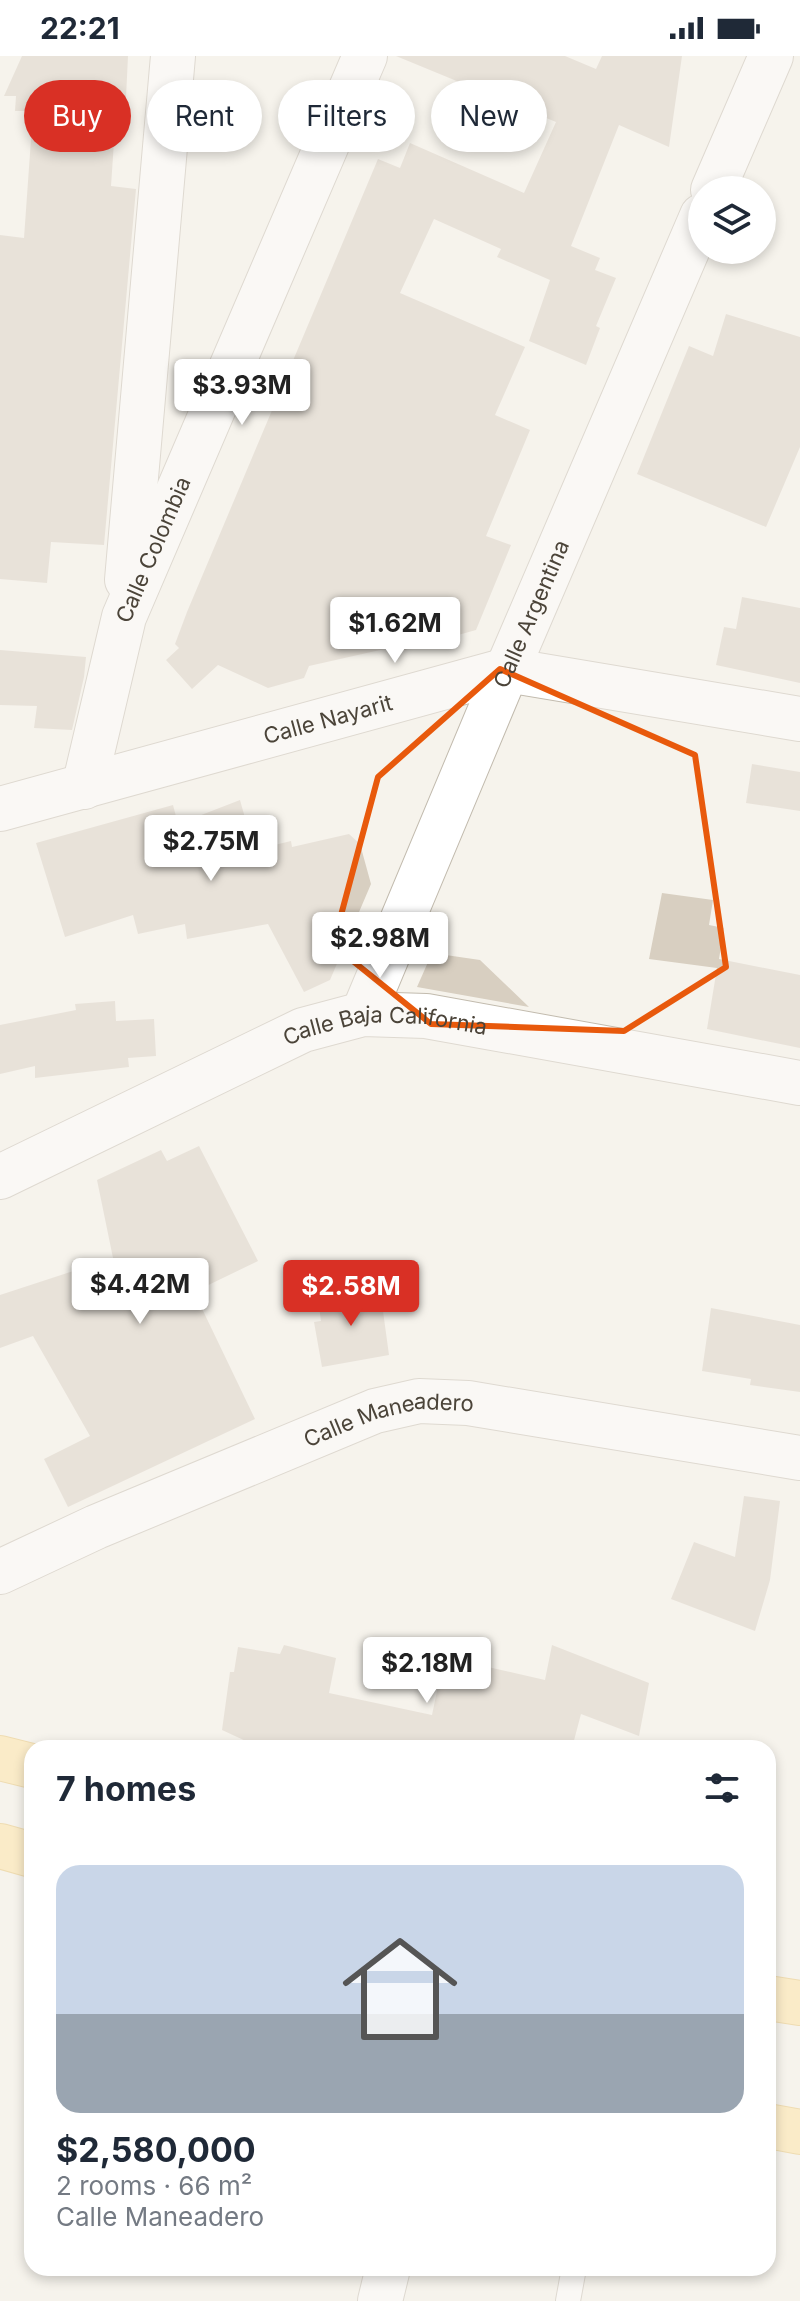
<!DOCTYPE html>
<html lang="en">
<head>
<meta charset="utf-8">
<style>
  body { margin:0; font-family:Inter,sans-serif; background:#f6f6f7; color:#1f2937; height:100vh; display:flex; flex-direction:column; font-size:30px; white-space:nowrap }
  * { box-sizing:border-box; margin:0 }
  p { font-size:26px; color:#747a83 }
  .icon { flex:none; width:44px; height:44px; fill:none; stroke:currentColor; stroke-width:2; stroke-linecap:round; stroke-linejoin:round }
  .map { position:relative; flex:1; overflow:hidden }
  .sheet { position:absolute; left:24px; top:1684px; width:752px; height:536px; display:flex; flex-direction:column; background:#fff; border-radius:24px; box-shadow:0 4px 12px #0003 }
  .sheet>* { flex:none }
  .top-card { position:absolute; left:24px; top:24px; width:752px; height:72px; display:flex; gap:16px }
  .buttons { position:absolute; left:688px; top:120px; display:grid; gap:16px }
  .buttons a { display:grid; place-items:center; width:88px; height:88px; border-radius:50%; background:#fff; box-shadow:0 4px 12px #0003; font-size:40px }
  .price { position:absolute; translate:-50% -68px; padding:0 18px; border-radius:8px; background:#fff; color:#222; font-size:26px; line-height:52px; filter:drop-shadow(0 2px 4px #0008) }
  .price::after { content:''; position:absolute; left:50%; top:48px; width:24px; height:18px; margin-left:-12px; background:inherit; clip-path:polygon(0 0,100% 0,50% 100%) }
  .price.active { background:#d93025; color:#fff }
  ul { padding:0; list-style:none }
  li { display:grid; align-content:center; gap:16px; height:424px; padding:0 32px }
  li+li { border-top:2px solid #e0e1e3 }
  li span { display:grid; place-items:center; height:248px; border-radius:24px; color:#555 }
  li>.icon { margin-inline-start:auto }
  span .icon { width:144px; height:144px; fill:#fffc; stroke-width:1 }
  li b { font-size:34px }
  h2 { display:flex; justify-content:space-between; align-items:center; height:96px; padding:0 32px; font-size:34px }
  .pill { padding:0 28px; border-radius:36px; background:#fff; box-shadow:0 4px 12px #0003; font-size:28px; line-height:72px }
  .pill.active { background:#d93025; color:#fff }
  .status { display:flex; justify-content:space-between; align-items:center; height:56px; padding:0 40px; background:#fff; direction:ltr }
  .status svg { height:22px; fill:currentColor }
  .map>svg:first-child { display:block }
</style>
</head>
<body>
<div class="status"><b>22:21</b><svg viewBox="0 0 49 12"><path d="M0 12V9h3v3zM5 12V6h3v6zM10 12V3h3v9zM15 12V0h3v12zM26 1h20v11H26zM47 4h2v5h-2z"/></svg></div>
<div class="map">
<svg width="800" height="2245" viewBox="0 0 800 2245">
  <rect width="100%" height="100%" fill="#f6f3ec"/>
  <path fill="#d8cfc1" d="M 22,0 L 128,0 L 126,42 L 117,42 L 111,130 L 136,133 L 104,489 L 51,486 L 47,527 L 0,523 L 0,179 L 24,182 L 33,55 L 15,55 L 16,40 L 4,40 Z
    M 396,0 L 565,0 L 596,13 L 602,0 L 682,0 L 669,91 L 619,69 L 571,190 L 600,202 L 595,214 L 616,222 L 596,270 L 600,272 L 586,309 L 529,285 L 550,224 L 497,201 L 501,193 L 434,163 L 400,237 L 525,291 L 495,359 L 530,374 L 486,480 L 511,489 L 476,574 L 390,598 L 389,592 L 309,610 L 304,622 L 268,632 L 218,609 L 192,633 L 166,604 L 179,592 L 175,588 L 187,556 L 378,103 L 400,112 L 410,87 L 524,137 L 556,66 Z
    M 726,258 L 800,281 L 800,391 L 766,471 L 637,418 L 689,290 L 713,300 Z
    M 742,541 L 800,552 L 800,627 L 716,609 L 724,571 L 736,573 Z
    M 0,594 L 86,601 L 84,621 L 72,674 L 34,672 L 37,650 L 0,649 Z
    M 752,708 L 800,716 L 800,755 L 746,747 Z
    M 240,744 L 254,794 L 291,785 L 292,791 L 349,778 L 360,788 L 371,828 L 330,924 L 304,936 L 268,868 L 187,883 L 185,868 L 138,878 L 133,859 L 65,881 L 36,787 L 173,749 L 178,768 Z
    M 662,837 L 713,844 L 709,869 L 724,872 L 719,903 L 800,919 L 800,992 L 707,973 L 717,912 L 649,903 Z
    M 432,897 L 480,904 L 529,951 L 417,931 Z
    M 115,945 L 116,965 L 154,963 L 156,1000 L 128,1002 L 129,1011 L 35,1022 L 35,1010 L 0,1018 L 0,969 L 76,954 L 75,948 Z
    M 199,1090 L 258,1205 L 194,1236 L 255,1363 L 68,1451 L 44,1403 L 90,1380 L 33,1280 L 0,1292 L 0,1239 L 113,1202 L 97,1124 L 161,1094 L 167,1105 Z
    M 380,1233 L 389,1299 L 322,1311 L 314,1266 L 321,1265 L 318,1243 Z
    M 711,1252 L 800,1269 L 800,1336 L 750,1329 L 751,1323 L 702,1315 Z
    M 744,1440 L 780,1445 L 770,1524 L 755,1575 L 671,1543 L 694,1486 L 735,1501 Z
    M 284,1589 L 336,1602 L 329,1637 L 432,1659 L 444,1601 L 545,1624 L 552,1589 L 649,1627 L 639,1680 L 581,1658 L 572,1692 L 261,1692 L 222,1674 L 230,1616 L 234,1616 L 238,1591 L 280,1598 Z"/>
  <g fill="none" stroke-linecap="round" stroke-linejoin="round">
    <g stroke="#c2bbae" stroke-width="26">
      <path id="lane" d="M 568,2245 L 574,2212"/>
    </g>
    <g stroke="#c2bbae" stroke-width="46">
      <g id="street">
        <path d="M 713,134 L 771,0"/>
        <path d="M 127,524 L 173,0"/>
        <path id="s1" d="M 84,731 L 124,561 L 365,0"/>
        <path id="s2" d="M 0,753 L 507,614 L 800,663"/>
        <path id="s3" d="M 363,958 L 507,614 L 702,160"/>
        <path id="s4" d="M 0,1121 L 303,974 L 363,958 L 426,960 L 800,1027"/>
        <path id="s5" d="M 0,1516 L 96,1471 L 375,1355 L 419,1345 L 468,1347 L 800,1402"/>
        <path d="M 380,2245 L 388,2212"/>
      </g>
    </g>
    <g stroke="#e6c16a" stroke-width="46">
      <path id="primary" d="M 0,1702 L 32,1710
        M 0,1790 L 32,1799
        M 768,1942 L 800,1947
        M 768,2070 L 800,2076"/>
    </g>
    <use href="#lane" stroke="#fff" stroke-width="24"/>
    <use href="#street" stroke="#fff" stroke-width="44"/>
    <use href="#primary" stroke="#ffe39c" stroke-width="44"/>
  </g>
  <path d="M0 0H800V2245H0ZM 500,613 L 695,699 L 726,911 L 624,975 L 431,968 L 333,889 L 378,721 Z" fill="#f6f3ec" fill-opacity=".55" fill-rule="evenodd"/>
  <path fill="none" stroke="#e8590c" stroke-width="6" stroke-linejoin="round" d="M 500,613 L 695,699 L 726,911 L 624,975 L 431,968 L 333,889 L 378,721 Z"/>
  <g text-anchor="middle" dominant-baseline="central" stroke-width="8" stroke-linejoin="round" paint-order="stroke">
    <g font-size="22" fill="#4b4439" stroke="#fff">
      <text stroke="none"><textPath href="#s1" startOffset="248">Calle Colombia</textPath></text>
      <text stroke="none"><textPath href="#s3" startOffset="434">Calle Argentina</textPath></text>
      <text stroke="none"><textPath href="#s2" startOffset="340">Calle Nayarit</textPath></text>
      <text stroke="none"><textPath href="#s4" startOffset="420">Calle Baja California</textPath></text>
      <text stroke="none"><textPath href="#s5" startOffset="420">Calle Maneadero</textPath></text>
    </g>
  </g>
</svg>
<div class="buttons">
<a><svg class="icon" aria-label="layers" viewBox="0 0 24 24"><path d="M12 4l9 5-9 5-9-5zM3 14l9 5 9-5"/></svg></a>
</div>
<b class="price" style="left:242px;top:371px">$3.93M</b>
<b class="price" style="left:395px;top:609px">$1.62M</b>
<b class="price" style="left:211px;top:827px">$2.75M</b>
<b class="price" style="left:380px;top:924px">$2.98M</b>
<b class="price" style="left:140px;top:1270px">$4.42M</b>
<b class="price active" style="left:351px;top:1272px">$2.58M</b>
<b class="price" style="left:427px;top:1649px">$2.18M</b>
<div class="top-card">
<a class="pill active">Buy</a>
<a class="pill">Rent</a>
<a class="pill">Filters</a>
<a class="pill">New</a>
</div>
<section class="sheet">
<h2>7 homes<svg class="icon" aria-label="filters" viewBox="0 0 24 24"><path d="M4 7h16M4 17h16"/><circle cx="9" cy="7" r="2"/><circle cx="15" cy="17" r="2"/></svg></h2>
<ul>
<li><span style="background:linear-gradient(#c9d6e8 60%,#9aa5b1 0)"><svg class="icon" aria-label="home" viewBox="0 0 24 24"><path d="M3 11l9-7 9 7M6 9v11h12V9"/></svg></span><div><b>$2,580,000</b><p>2 rooms · 66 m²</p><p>Calle Maneadero</p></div></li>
</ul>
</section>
</div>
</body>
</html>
